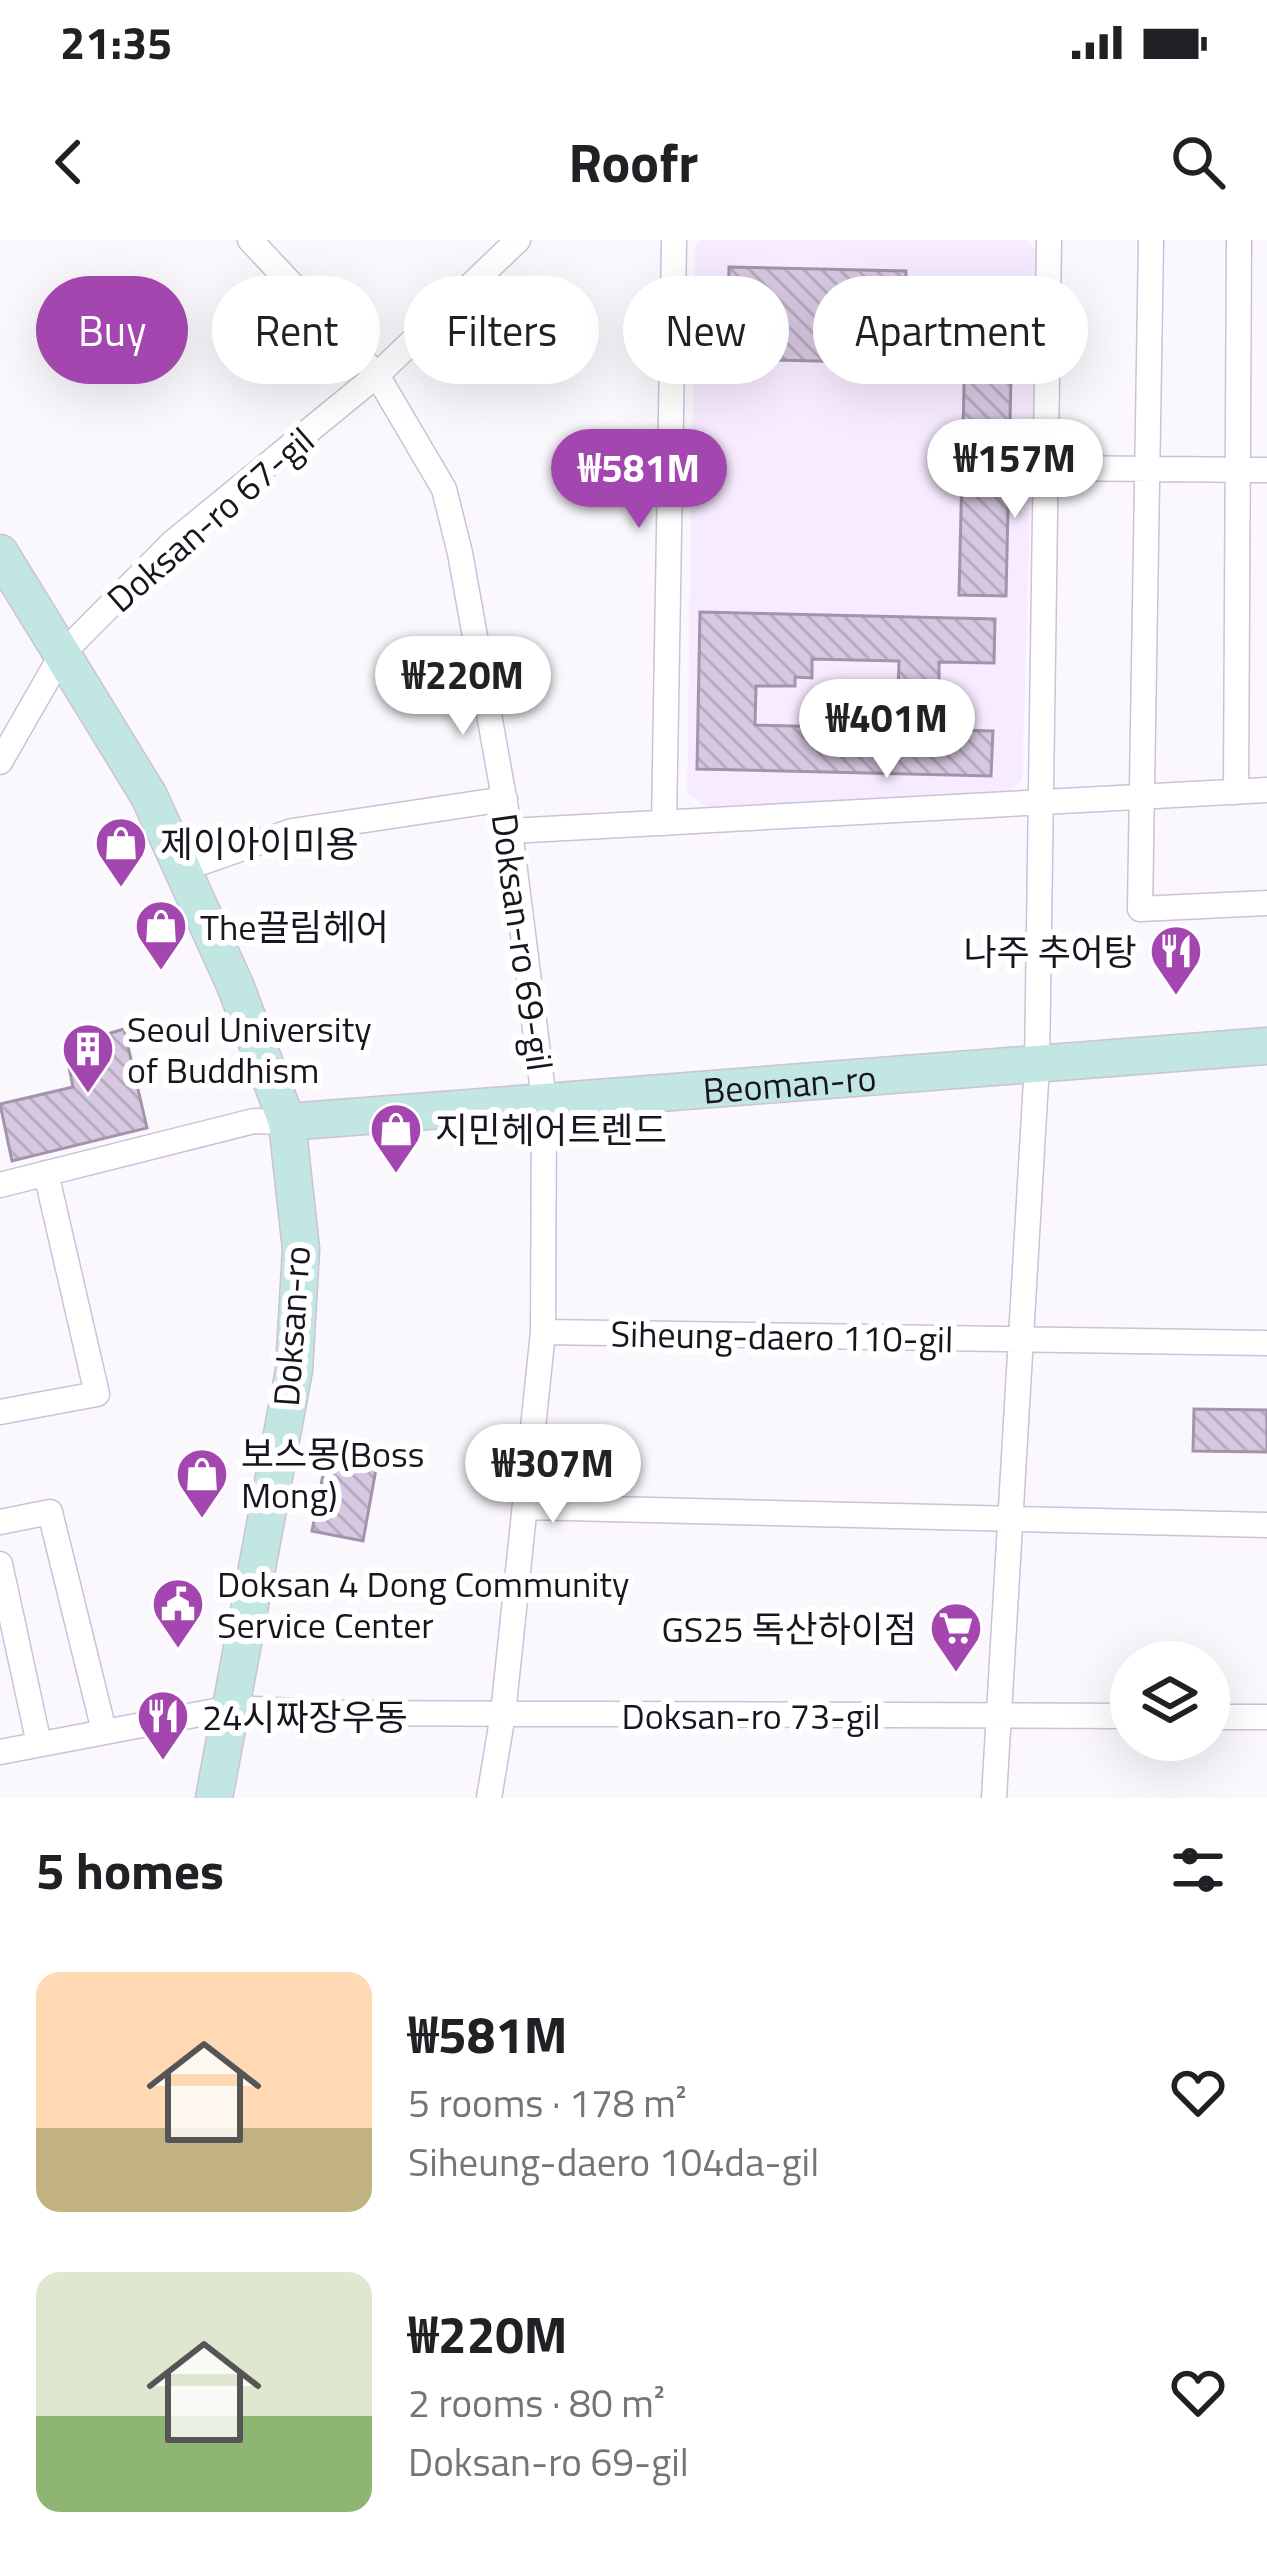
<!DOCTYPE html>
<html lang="en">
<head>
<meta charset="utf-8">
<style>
  body { margin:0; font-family:"Titillium Web","Noto Sans KR",sans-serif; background:#f6f6f6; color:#202124; height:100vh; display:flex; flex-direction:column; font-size:45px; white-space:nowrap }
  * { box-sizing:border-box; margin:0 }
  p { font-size:39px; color:#757577 }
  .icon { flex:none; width:66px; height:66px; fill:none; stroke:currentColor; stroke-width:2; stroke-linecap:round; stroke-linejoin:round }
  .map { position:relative; height:1558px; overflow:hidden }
  .sheet { display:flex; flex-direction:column; background:#fff; flex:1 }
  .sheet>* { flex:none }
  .guide { position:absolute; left:36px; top:36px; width:1197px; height:108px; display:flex; gap:24px }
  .tools { position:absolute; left:1110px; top:1401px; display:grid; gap:24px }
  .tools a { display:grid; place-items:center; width:120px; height:120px; border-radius:50%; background:#fff; box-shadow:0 12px 48px #0002; font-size:60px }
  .price { position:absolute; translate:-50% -102px; padding:0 27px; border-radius:42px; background:#fff; color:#222; font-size:39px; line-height:78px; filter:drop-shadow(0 3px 6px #0008) }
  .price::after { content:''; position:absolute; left:50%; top:72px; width:36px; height:27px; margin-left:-18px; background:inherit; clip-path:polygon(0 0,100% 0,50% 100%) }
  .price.on { background:#a446af; color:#fff }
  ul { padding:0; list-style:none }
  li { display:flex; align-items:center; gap:36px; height:300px; padding:0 36px }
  li span { display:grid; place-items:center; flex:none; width:336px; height:240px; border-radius:24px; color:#555 }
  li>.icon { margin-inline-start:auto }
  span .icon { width:144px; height:144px; fill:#fffc; stroke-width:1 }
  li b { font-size:51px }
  h2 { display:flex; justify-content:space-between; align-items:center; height:144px; padding:0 36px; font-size:51px }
  .pill { padding:0 42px; border-radius:54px; background:#fff; box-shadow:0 12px 48px #0002; font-size:42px; line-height:108px }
  .pill.on { background:#a446af; color:#fff }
  .status { display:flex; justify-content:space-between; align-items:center; height:84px; padding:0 60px; background:#fff; direction:ltr }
  .status svg { height:33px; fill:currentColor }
  header { display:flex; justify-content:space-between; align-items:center; height:156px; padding:0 36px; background:#fff; font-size:54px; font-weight:700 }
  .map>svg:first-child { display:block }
</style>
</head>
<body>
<div class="status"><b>21:35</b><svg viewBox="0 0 49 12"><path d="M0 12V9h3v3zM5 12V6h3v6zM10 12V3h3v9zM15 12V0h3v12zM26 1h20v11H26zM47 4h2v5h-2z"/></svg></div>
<header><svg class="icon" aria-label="back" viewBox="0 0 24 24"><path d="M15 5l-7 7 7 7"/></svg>Roofr<svg class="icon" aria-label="search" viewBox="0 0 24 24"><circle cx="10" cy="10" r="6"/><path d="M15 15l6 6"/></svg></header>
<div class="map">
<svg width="1267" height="1558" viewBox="0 0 1267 1558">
  <defs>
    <pattern id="building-back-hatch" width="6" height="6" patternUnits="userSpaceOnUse" patternTransform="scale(3)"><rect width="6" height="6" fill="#d7c8e1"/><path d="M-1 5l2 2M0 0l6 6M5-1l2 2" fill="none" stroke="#b8abc1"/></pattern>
  </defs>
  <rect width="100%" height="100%" fill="#fbf8fd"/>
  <path fill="#f7ebff" d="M 700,0 L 1025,0 L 1038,11 L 1022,540 L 1004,557 L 710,570 L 687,552 L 695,6 Z"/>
  <path fill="url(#building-back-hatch)" stroke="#a194ab" stroke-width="3" d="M 729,27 L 906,31 L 905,90 L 1012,93 L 1006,356 L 959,355 L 965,105 L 904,103 L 904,123 L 727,119 Z
    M 700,372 L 995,379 L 994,423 L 939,422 L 939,453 L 898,453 L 899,421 L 812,419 L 812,438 L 795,437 L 795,446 L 756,446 L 755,485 L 993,491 L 991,536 L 697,529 Z
    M 124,789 L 147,888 L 12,921 L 0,864 L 73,847 L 65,807 Z
    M 1194,1169 L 1267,1170 L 1267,1212 L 1193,1211 Z
    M 328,1209 L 378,1218 L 363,1301 L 312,1291 Z"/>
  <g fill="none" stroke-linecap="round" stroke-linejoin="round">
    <g stroke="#cec0d8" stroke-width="27">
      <path id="minor" d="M 250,0 L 377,135 L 444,249 L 460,313 L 510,591 L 544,860 L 543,1092 L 503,1474 L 489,1558
        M 1151,0 L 1140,669 L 1267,663
        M 1045,228 L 1267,230
        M 0,522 L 62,414 L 172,303 L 377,135 L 518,0
        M 1236,552 L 1239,0
        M 664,583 L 674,0
        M 510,591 L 1267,550
        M 183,629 L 292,591 L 505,559
        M 0,945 L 254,881 L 287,882
        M 543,1092 L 1267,1103
        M 0,1172 L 97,1154 L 46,933
        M 525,1267 L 1267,1285
        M 0,1282 L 50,1272 L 104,1491
        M 0,1324 L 39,1504
        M 1209,1477 L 1267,1477
        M 0,1512 L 231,1468 L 344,1473 L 1131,1476
        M 994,1558 L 1037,824 L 1049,0"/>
    </g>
    <g stroke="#cec0d8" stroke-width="39">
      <g id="secondary">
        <path d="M 0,313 L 149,556 L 235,745 L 287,882 L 301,1009 L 294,1130 L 214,1558"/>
        <path id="s1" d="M 287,882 L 1267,806"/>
      </g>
    </g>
    <use href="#minor" stroke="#fff" stroke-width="24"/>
    <use href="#secondary" stroke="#c2e6e2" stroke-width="36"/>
  </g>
  <defs>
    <g id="shop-pin" transform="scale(2.7)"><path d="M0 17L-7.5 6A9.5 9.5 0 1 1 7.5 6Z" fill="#a446af" stroke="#fff"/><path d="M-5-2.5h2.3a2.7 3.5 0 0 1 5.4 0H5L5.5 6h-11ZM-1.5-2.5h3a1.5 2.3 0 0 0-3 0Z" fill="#fff"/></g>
    <g id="restaurant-pin" transform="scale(2.7)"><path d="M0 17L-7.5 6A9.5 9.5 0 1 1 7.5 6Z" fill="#a446af" stroke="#fff"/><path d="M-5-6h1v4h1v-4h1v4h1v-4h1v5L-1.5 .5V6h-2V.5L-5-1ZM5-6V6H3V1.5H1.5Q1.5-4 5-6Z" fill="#fff"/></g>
    <g id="building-pin" transform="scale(2.7)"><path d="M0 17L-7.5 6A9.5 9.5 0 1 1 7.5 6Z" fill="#a446af" stroke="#fff"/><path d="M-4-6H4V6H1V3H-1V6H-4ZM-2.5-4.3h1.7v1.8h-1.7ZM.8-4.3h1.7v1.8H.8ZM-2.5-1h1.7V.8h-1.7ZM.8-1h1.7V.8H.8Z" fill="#fff"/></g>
    <g id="civic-pin" transform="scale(2.7)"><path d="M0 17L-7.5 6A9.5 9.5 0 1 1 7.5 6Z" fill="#a446af" stroke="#fff"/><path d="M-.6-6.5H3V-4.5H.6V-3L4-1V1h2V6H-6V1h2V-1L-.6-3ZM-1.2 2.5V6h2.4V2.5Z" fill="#fff"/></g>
    <g id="supermarket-pin" transform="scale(2.7)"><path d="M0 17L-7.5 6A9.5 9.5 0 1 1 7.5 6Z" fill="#a446af" stroke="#fff"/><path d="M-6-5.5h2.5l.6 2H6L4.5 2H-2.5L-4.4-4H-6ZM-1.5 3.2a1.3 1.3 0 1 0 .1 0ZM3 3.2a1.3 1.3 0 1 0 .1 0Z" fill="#fff"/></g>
  </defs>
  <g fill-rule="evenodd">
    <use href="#shop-pin" x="121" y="603"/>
    <use href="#shop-pin" x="161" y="686"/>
    <use href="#restaurant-pin" x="1176" y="711"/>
    <use href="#building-pin" x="88" y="809"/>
    <use href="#shop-pin" x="396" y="889"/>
    <use href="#shop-pin" x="202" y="1234"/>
    <use href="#civic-pin" x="178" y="1364"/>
    <use href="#supermarket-pin" x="956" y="1388"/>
    <use href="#restaurant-pin" x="163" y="1476"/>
  </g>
  <g text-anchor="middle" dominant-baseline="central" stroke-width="12" stroke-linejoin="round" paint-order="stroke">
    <g font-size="36" fill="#19141d" stroke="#fff">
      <text transform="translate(210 279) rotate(-41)">Doksan-ro 67-gil</text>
      <text transform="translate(523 702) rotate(82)">Doksan-ro 69-gil</text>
      <text stroke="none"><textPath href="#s1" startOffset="504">Beoman-ro</textPath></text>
      <text transform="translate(291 1086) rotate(-86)">Doksan-ro</text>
      <text transform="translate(782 1096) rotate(1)">Siheung-daero 110-gil</text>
      <text x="751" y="1475">Doksan-ro 73-gil</text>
    </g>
    <g font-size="36" fill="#19141d" stroke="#fff" text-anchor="start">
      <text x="160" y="603">제이아이미용</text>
      <text x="200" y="686">The끌림헤어</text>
      <text x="1137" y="711" text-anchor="end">나주 추어탕</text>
      <text x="127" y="788">Seoul University<tspan x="127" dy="41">of Buddhism</tspan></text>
      <text x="435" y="889">지민헤어트렌드</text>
      <text x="241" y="1213">보스몽(Boss<tspan x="241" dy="41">Mong)</tspan></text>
      <text x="217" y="1343">Doksan 4 Dong Community<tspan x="217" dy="41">Service Center</tspan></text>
      <text x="917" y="1388" text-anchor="end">GS25 독산하이점</text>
      <text x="202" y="1476">24시짜장우동</text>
    </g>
  </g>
</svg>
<div class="tools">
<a><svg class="icon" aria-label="layers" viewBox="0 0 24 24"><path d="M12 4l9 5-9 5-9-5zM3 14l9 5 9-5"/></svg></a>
</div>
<b class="price" style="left:1015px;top:281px">₩157M</b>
<b class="price on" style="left:639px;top:291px">₩581M</b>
<b class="price" style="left:463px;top:498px">₩220M</b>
<b class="price" style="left:887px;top:541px">₩401M</b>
<b class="price" style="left:553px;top:1286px">₩307M</b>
<div class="guide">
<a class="pill on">Buy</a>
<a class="pill">Rent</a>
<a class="pill">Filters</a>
<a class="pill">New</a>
<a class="pill">Apartment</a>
</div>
</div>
<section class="sheet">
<h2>5 homes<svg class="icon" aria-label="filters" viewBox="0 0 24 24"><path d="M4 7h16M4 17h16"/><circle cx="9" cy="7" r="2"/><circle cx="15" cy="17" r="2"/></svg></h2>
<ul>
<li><span style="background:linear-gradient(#ffd9b3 65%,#c2b280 0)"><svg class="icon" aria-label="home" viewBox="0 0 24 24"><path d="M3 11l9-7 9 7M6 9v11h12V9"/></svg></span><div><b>₩581M</b><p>5 rooms · 178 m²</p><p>Siheung-daero 104da-gil</p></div><svg class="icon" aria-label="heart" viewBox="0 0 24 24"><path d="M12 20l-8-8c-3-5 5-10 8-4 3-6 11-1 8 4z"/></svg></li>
<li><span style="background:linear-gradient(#dfe7d0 60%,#8fb573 0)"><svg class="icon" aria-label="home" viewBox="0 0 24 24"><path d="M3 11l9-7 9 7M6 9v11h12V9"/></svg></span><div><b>₩220M</b><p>2 rooms · 80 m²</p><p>Doksan-ro 69-gil</p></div><svg class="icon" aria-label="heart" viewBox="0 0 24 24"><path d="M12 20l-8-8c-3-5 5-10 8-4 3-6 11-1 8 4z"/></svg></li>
</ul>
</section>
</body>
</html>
